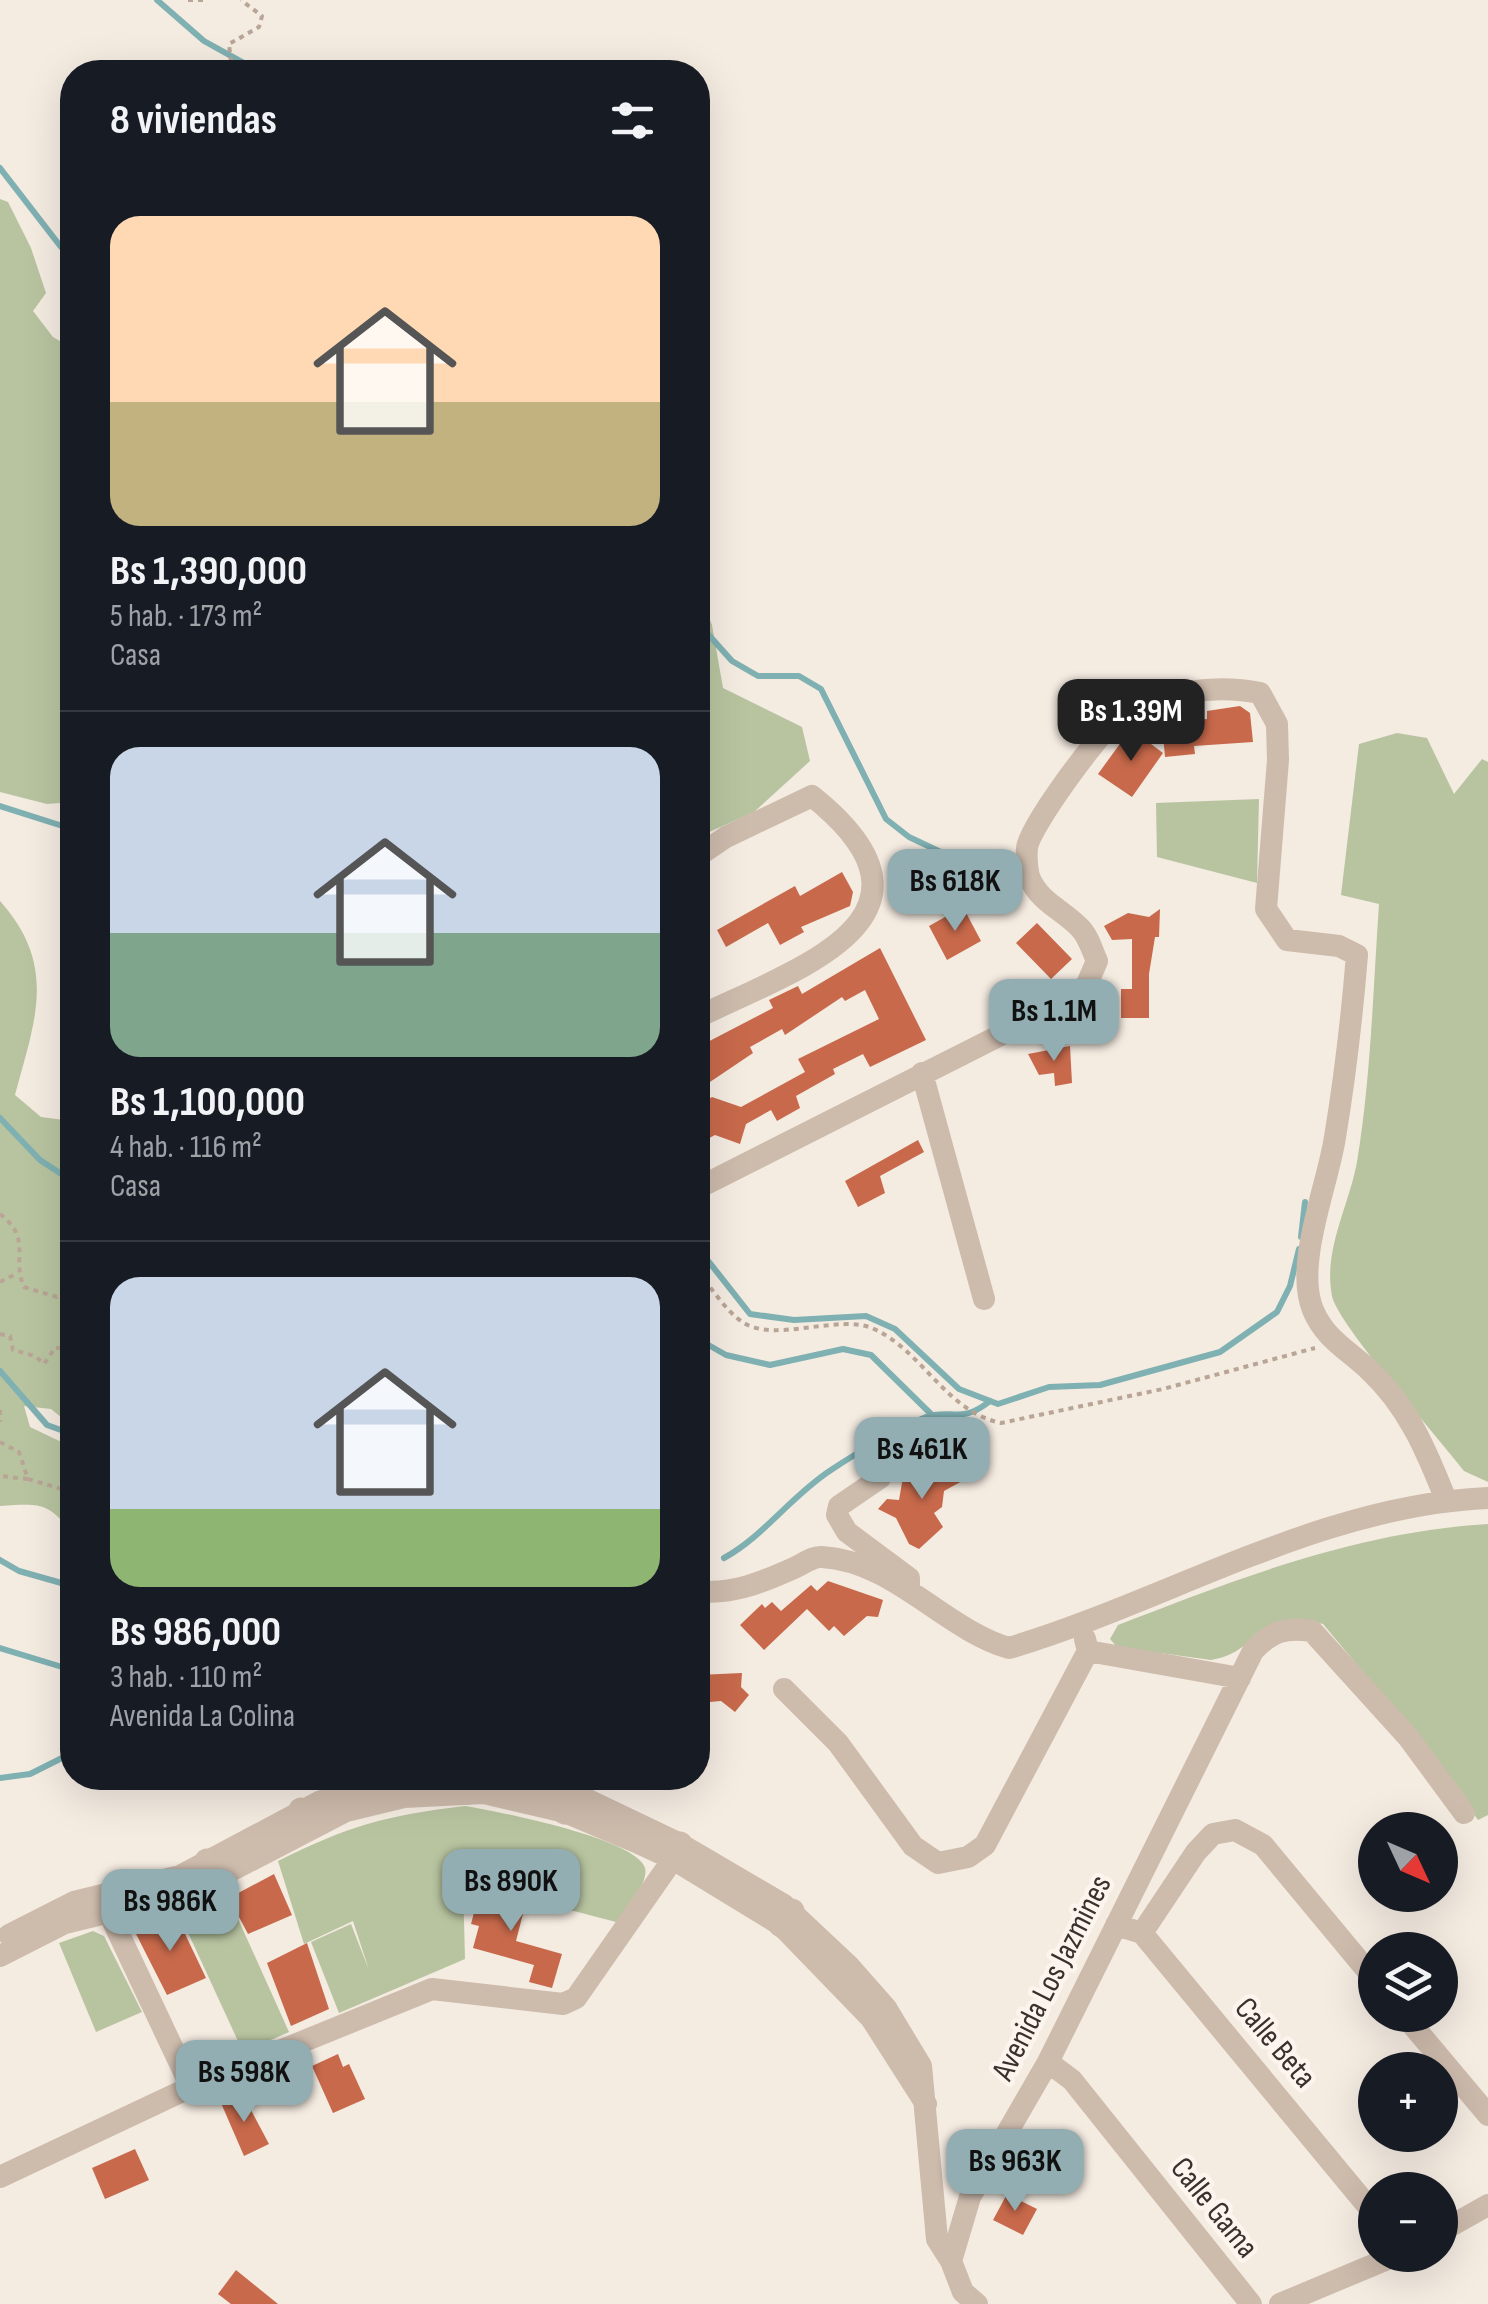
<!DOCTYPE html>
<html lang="es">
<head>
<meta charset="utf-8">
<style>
  body { margin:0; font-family:"Sofia Sans Condensed",sans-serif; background:#20242c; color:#f1f3f6; height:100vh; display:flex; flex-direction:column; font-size:38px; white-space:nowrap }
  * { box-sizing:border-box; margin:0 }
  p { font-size:32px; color:#9ea1a6 }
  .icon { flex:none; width:55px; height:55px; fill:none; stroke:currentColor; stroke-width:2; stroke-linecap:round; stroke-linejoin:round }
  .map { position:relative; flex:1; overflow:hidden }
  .panel { position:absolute; left:60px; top:60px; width:650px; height:1730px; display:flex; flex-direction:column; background:#171b24; border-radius:40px; box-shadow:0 10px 40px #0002 }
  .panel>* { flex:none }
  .needle { width:65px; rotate:134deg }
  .controls { position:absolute; left:1358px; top:1812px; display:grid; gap:20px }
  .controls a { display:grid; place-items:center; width:100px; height:100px; border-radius:50%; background:#171b24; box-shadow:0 10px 40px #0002; font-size:50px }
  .price { position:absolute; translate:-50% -85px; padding:0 22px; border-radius:20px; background:#92aeb2; color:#111; font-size:32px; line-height:65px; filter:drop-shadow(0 2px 5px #0008) }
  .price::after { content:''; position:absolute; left:50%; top:60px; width:30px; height:22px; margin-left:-15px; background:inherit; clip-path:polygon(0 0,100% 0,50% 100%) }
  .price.active { background:#222; color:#fff }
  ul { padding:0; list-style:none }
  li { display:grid; align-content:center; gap:20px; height:530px; padding:0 50px }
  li+li { border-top:2px solid #363941 }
  li span { display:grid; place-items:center; height:310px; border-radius:30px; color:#555 }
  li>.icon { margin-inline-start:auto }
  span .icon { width:180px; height:180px; fill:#fffc; stroke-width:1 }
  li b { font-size:42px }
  h2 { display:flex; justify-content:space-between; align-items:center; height:120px; padding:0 50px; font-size:42px }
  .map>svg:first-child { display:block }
</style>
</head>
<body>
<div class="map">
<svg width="1488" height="2304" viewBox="0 0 1488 2304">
  <rect width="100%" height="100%" fill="#f4ebe1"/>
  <path fill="#b8c4a0" d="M 0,199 L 8,202 L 31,248 L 46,293 L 33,311 L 53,337 L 72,348 L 72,802 L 47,804 L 0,792 Z
    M 698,590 L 712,625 L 723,688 L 802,727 L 810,761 L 754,812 L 698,837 Z
    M 1397,733 L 1427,738 L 1454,794 L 1482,759 L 1488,762 L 1488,1482 L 1464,1471 C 1440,1439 1338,1325 1332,1296 C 1323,1250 1349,1206 1357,1162 C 1371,1077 1373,990 1379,904 L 1341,895 L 1359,744 Z
    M 1259,799 L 1257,883 L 1157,857 L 1156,803 Z
    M 0,901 C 58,966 35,1020 15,1095 L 41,1117 L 72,1121 L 72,1426 L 51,1409 L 24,1406 L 30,1427 L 72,1447 L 72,1532 C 46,1501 40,1504 0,1506 Z
    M 1488,1524 L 1488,1815 L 1478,1820 L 1429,1751 L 1323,1624 C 1254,1606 1261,1653 1211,1660 L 1117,1647 L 1110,1639 L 1118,1625 C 1240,1578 1356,1532 1488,1524 Z
    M 465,1806 C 495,1811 636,1838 645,1868 C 649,1884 624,1910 616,1922 L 463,1882 L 465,1959 L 339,2013 L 311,1942 L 351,1924 L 369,1970 L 353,1921 L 304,1944 L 278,1861 C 348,1826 387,1815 465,1806 Z
    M 225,1890 L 289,2032 L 243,2052 L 179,1913 Z
    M 93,1931 L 104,1936 L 142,2012 L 96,2032 L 59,1943 Z"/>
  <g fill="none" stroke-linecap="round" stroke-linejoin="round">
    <path stroke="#7fb0b2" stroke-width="6" d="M 157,0 L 204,41 L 260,72
      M 0,168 L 61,247 L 72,252
      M 698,623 L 732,661 L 758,676 L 799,676 L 821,689 L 886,819 L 909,837 L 945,854
      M 0,806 L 72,829
      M 0,1118 L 40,1160 L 72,1181
      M 1301,1237 L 1305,1202
      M 698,1248 L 750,1314 L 794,1320 L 866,1316 L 895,1329 L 959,1389 L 998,1404 L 1049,1387 L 1100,1385 L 1220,1352 L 1277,1312 L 1290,1286 L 1299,1249
      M 698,1339 L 726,1355 L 770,1365 L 843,1349 L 871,1355 L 932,1415
      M 0,1371 L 47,1425 L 72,1434
      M 724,1558 C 764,1536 791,1496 831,1470 C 855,1454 900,1427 926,1417 C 952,1408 960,1425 990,1401
      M 0,1560 L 19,1571 L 72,1586
      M 0,1648 L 72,1670
      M 0,1778 L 30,1774 L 72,1753"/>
  </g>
  <path fill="#c8694b" d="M 1240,706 L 1250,713 L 1253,742 L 1194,746 L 1195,754 L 1165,757 L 1162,723 L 1207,719 L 1207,711 Z
    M 1135,732 L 1163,753 L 1132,797 L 1098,774 L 1122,741 L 1126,744 Z
    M 842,872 L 853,892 L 850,906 L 801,927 L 804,932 L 780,945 L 768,923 L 726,947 L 717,930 L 795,886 L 800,896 Z
    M 963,907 L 981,941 L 947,960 L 929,926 Z
    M 1160,909 L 1159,937 L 1155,937 L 1149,974 L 1149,1018 L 1121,1018 L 1121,989 L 1132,989 L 1132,939 L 1112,940 L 1104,926 L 1128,913 L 1149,917 Z
    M 1037,923 L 1072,959 L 1051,979 L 1016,943 Z
    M 880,948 L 926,1040 L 870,1067 L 863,1054 L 833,1069 L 835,1074 L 796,1096 L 800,1108 L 777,1121 L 771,1110 L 746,1124 L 740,1144 L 715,1135 L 698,1144 L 698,1105 L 712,1097 L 741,1107 L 805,1072 L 798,1059 L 879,1019 L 865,990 L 845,1001 L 842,997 L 785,1035 L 782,1029 L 750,1047 L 753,1053 L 707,1084 L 698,1066 L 698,1047 L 773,1008 L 769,1000 L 798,986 L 802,994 Z
    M 1070,1046 L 1072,1083 L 1055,1086 L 1054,1073 L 1039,1075 L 1028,1054 Z
    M 918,1140 L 924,1152 L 880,1176 L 885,1193 L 858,1207 L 845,1181 Z
    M 957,1461 L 964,1480 L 944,1491 L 942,1507 L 934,1513 L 943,1527 L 919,1549 L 909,1544 L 896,1518 L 878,1509 L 887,1499 L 899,1500 L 903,1477 Z
    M 828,1581 L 883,1600 L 878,1617 L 867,1616 L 844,1636 L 834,1626 L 829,1631 L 807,1609 L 764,1650 L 740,1625 L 762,1604 L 765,1608 L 772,1602 L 781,1611 L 811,1585 L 817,1591 Z
    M 742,1673 L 741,1687 L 749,1695 L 735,1712 L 721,1701 L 698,1703 L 698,1675 Z
    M 274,1874 L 292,1915 L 248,1934 L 229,1898 Z
    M 481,1886 L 527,1898 L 516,1941 L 562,1954 L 552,1988 L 529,1982 L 534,1965 L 473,1948 L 479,1926 L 471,1924 Z
    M 176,1915 L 206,1978 L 167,1995 L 134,1930 Z
    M 307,1943 L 329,2009 L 291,2026 L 267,1963 Z
    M 338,2054 L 343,2067 L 349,2064 L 365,2099 L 333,2113 L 312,2066 Z
    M 242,2093 L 269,2144 L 244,2156 L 221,2103 Z
    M 135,2149 L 149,2180 L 105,2199 L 92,2168 Z
    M 1007,2194 L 1037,2209 L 1023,2235 L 993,2220 Z
    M 236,2270 L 278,2304 L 231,2304 L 218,2294 Z"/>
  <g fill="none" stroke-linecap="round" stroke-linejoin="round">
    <path stroke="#b9a596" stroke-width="4" stroke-dasharray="5 5" stroke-linecap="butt" d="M 188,0 L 207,0
      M 232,72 L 229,44 L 259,27 L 262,16 L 241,0
      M 0,1214 C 33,1240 11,1257 24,1287 L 57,1297 L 72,1285
      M 698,1272 C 711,1287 727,1313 744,1323 C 776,1343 841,1313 874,1329 C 924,1352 945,1411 1001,1423 L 1163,1389 L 1315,1348
      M 0,1282 L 18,1273
      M 0,1334 L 10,1336 L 13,1350 L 35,1356 L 44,1364 L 55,1348 L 72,1347
      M 0,1410 L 0,1422
      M 0,1442 L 19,1452 L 28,1479 L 0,1476
      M 28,1479 L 65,1490 L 64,1502 L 72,1506"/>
    <path stroke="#cdbbac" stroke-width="22" d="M 698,856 L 726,837 L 812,796 C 963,917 796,969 698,1017
      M 922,1073 L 984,1299
      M 698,1188 L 1074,998 L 1087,984 L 1097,961 C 1092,950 1088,935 1079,927 C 1064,911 1039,901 1030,879 C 1027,872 1026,856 1027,848 C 1029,827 1101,730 1119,717 C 1157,691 1217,684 1260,693 L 1277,724 L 1278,760 L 1266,909 L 1287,940 L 1339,946 L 1357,955 C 1352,1016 1345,1077 1335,1137 C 1328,1185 1294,1264 1313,1310 C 1325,1339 1348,1350 1369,1370 C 1408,1406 1427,1452 1446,1500
      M 880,1478 L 839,1506 L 837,1515 L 847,1532 L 909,1578 L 909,1587
      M 698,1591 C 732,1595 763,1582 794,1568 C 803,1564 813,1556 822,1557 C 894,1561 944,1629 1009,1648 C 1167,1601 1320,1505 1488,1498
      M 1085,1639 L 1088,1651 L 1240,1678
      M 784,1689 L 838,1743 L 913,1846 L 938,1863 L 968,1857 L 985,1845 L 1088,1651
      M 509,1778 L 588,1800 L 680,1844 L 784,1905 L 849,1966 L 886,2008 L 921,2066 L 937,2239 L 951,2261
      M 109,1913 L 191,2087
      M 1116,1925 L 1142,1933 L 1375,2215
      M 1142,1933 L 1196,1852 L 1213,1834 L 1235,1830 L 1263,1845 L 1375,1980
      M 9,1935 L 74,1902 L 180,1876 L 319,1802 L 359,1788 L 417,1778
      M 0,1956 L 65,1923 L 188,1893 L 346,1811 L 404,1797 L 484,1793 L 565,1812 L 634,1841 L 673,1859 L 781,1925 L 871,2018 L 926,2104
      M 1404,2015 L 1488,2115
      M 1048,2062 L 1072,2080 L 1251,2304
      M 0,2177 L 191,2087 L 432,1989 L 563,2004 L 576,1998 L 673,1859
      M 1440,2232 L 1488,2205
      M 977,2304 L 963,2292 L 951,2261 L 970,2197 L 1048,2062 L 1253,1651 C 1272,1631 1285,1627 1312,1631 L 1408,1737 L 1464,1813
      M 1280,2304 L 1397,2255"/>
    <path stroke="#cdbbac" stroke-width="25" d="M 468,1792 L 469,1778
      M 301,1810 L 309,1827
      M 565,1812 L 569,1796
      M 673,1859 L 680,1844
      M 207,1861 L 216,1878
      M 106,1896 L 109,1913
      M 781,1925 L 792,1911"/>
  </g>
  <g text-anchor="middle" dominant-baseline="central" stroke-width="9" stroke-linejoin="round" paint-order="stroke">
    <g font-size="32" fill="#3b302b" stroke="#fbf5ee">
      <text transform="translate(1052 1978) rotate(-63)">Avenida Los Jazmines</text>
      <text transform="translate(1275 2043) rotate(50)">Calle Beta</text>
      <text transform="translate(1214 2208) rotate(51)">Calle Gama</text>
    </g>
  </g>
</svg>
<div class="controls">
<a><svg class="needle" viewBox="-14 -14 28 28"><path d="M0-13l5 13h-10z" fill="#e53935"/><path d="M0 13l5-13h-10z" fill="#9ea1a6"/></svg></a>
<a><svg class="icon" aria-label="layers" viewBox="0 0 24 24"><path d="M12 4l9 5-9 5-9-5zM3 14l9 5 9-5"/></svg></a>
<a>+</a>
<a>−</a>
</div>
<b class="price active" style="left:1131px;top:764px">Bs 1.39M</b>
<b class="price" style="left:955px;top:934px">Bs 618K</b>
<b class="price" style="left:1054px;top:1064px">Bs 1.1M</b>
<b class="price" style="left:922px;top:1502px">Bs 461K</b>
<b class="price" style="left:511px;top:1934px">Bs 890K</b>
<b class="price" style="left:170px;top:1954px">Bs 986K</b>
<b class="price" style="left:244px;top:2125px">Bs 598K</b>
<b class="price" style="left:1015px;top:2214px">Bs 963K</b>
<section class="panel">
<h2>8 viviendas<svg class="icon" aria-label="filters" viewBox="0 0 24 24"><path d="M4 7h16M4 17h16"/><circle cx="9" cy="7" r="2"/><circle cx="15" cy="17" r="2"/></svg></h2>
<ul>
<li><span style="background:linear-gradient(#ffd9b3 60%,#c2b280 0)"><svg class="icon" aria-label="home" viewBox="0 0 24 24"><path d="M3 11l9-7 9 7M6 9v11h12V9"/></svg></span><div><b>Bs 1,390,000</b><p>5 hab. · 173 m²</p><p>Casa</p></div></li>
<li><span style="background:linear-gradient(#c9d6e8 60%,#7fa58c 0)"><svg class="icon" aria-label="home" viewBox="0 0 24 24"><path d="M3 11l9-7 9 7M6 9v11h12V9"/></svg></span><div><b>Bs 1,100,000</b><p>4 hab. · 116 m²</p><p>Casa</p></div></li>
<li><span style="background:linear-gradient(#c9d6e8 75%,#8fb573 0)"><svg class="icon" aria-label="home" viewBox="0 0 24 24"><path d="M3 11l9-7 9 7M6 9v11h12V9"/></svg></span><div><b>Bs 986,000</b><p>3 hab. · 110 m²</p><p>Avenida La Colina</p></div></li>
</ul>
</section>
</div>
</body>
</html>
